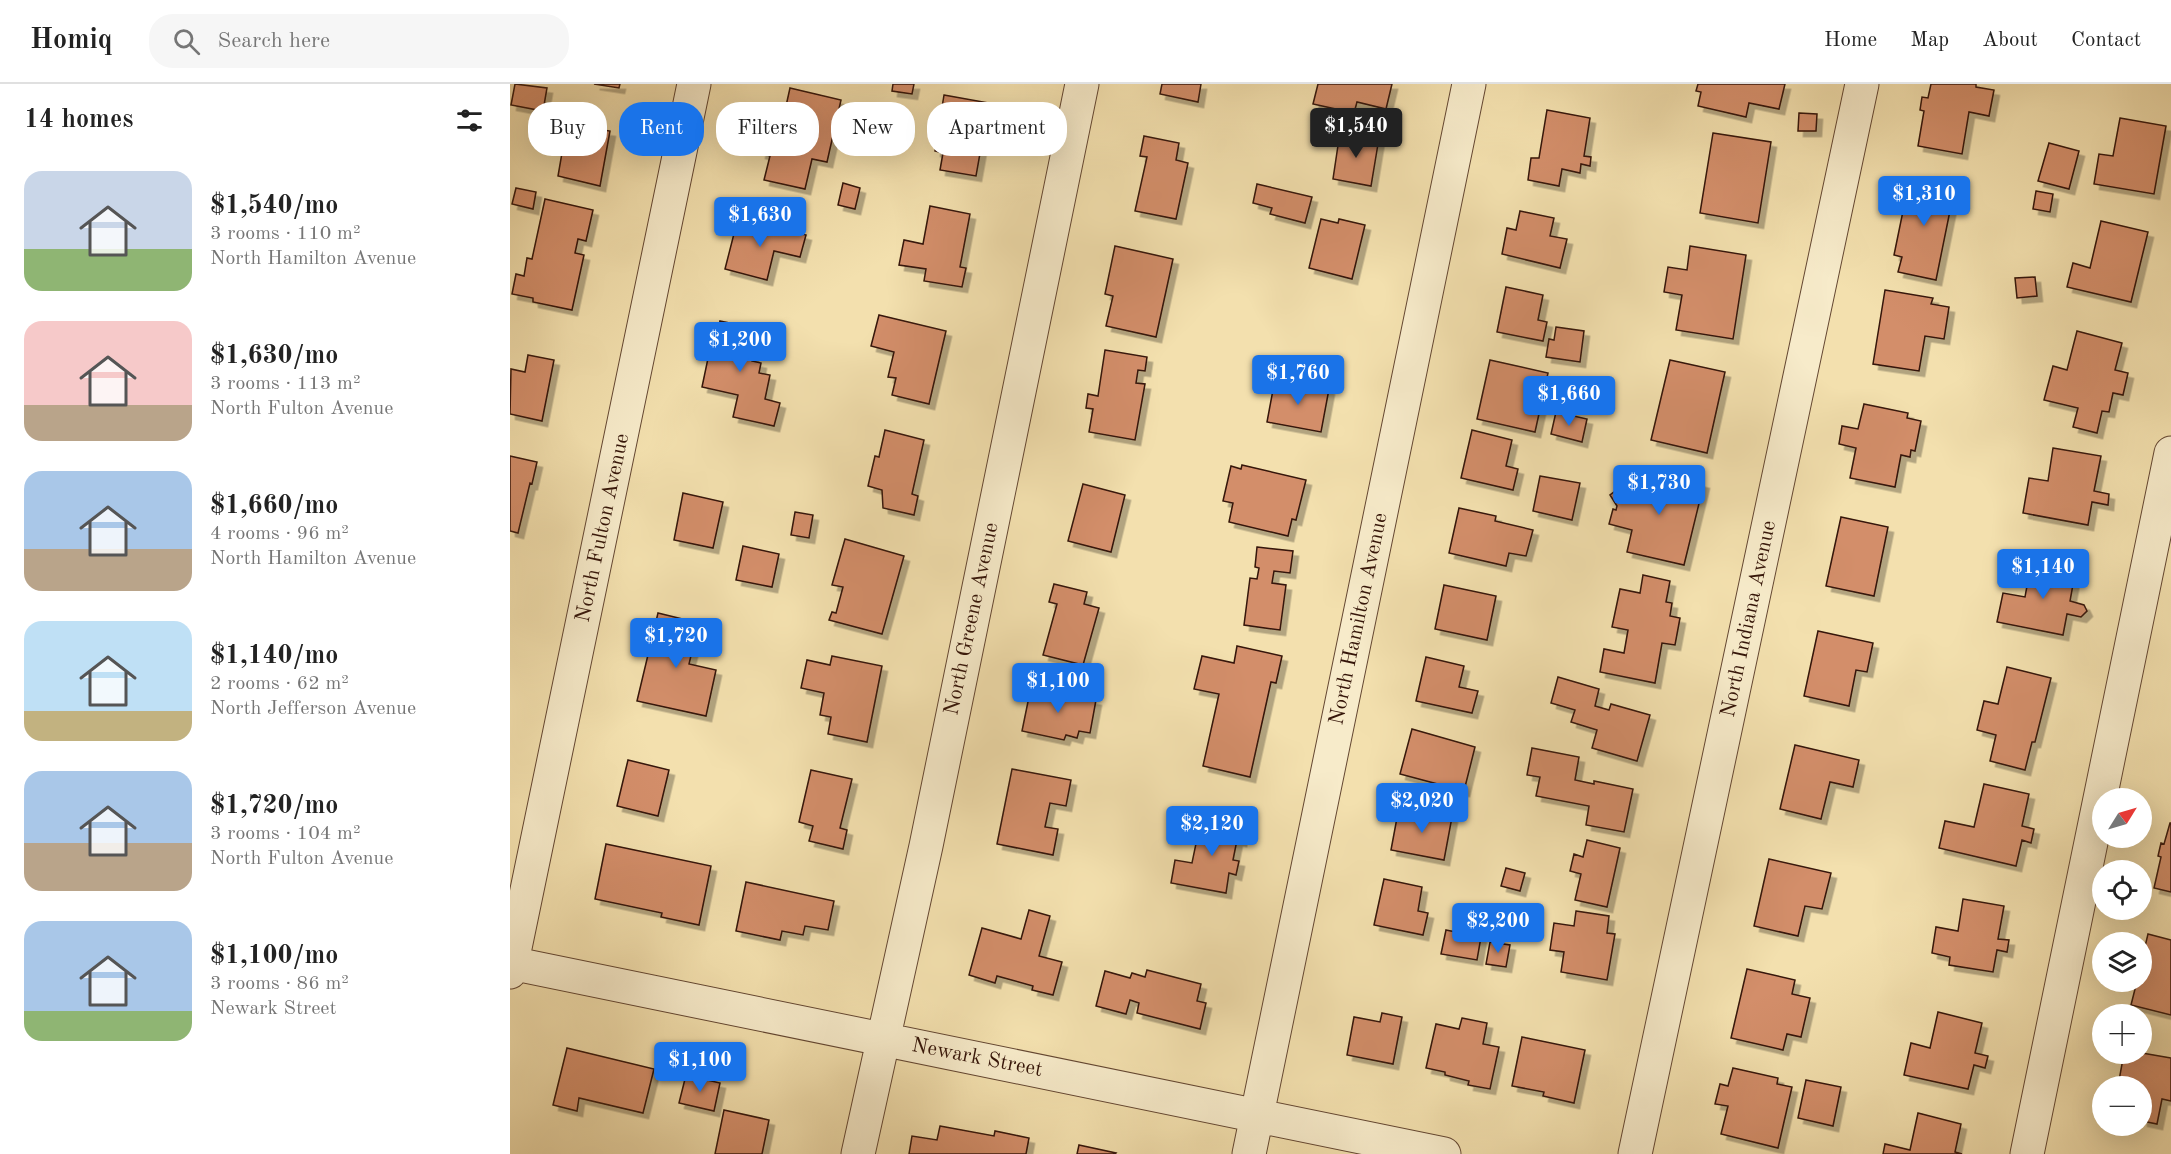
<!DOCTYPE html>
<html lang="en">
<head>
<meta charset="utf-8">
<style>
  body { margin:0; font-family:"Old Standard TT",serif; background:#f6f6f6; color:#222; height:100vh; display:flex; flex-direction:column; font-size:22px; white-space:nowrap }
  * { box-sizing:border-box; margin:0 }
  p { font-size:20px; color:#767676 }
  .icon { flex:none; width:33px; height:33px; fill:none; stroke:currentColor; stroke-width:2; stroke-linecap:round; stroke-linejoin:round }
  .map { position:relative; flex:1; overflow:hidden }
  .panel { display:flex; flex-direction:column; background:#fff; width:510px }
  .panel>* { flex:none }
  .top-card { position:absolute; left:18px; top:18px; width:570px; height:54px; display:flex; gap:12px }
  .needle { width:39px; rotate:53deg }
  .buttons { position:absolute; left:1582px; top:704px; display:grid; gap:12px }
  .buttons a { display:grid; place-items:center; width:60px; height:60px; border-radius:50%; background:#fff; box-shadow:0 6px 24px #0002; font-size:30px }
  .price { position:absolute; translate:-50% -51px; padding:0 14px; border-radius:6px; background:#1a73e8; color:#fff; font-size:20px; line-height:39px; filter:drop-shadow(0 2px 3px #0008) }
  .price::after { content:''; position:absolute; left:50%; top:36px; width:18px; height:14px; margin-left:-9px; background:inherit; clip-path:polygon(0 0,100% 0,50% 100%) }
  .price.selected { background:#222; color:#fff }
  ul { padding:0; list-style:none }
  li { display:flex; align-items:center; gap:18px; height:150px; padding:0 24px }
  li span { display:grid; place-items:center; flex:none; width:168px; height:120px; border-radius:18px; color:#555 }
  li>.icon { margin-inline-start:auto }
  span .icon { width:72px; height:72px; fill:#fffc; stroke-width:1 }
  li b { font-size:26px }
  h2 { display:flex; justify-content:space-between; align-items:center; height:72px; padding:0 24px; font-size:26px }
  .tag { padding:0 21px; border-radius:24px; background:#fff; box-shadow:0 6px 24px #0002; font-size:21px; line-height:54px }
  .tag.selected { background:#1a73e8; color:#fff }
  header { display:flex; align-items:center; gap:36px; box-sizing:border-box; height:84px; padding:0 30px; background:#fff; border-bottom:2px solid #e0e0e0 }
  header strong { font-size:28px }
  nav { display:flex; gap:33px; margin-inline-start:auto; font-size:21px }
  .search { width:420px; height:54px; background:#f6f6f6; display:flex; align-items:center; gap:15px; box-sizing:border-box; padding:0 21px; border-radius:24px; color:#767676; font-size:22px }
  main { display:flex; flex:1; min-height:0 }
  .map>svg:first-child { display:block }
</style>
</head>
<body>
<header>
<strong>Homiq</strong>
<div class="search"><svg class="icon" aria-label="search" viewBox="0 0 24 24"><circle cx="10" cy="10" r="6"/><path d="M15 15l6 6"/></svg>Search here</div>
<nav><a>Home</a><a>Map</a><a>About</a><a>Contact</a></nav>
</header>
<main>
<section class="panel">
<h2>14 homes<svg class="icon" aria-label="filters" viewBox="0 0 24 24"><path d="M4 7h16M4 17h16"/><circle cx="9" cy="7" r="2"/><circle cx="15" cy="17" r="2"/></svg></h2>
<ul>
<li><span style="background:linear-gradient(#c9d6e8 65%,#8fb573 0)"><svg class="icon" aria-label="home" viewBox="0 0 24 24"><path d="M3 11l9-7 9 7M6 9v11h12V9"/></svg></span><div><b>$1,540/mo</b><p>3 rooms · 110 m²</p><p>North Hamilton Avenue</p></div></li>
<li><span style="background:linear-gradient(#f6c9c9 70%,#b9a48a 0)"><svg class="icon" aria-label="home" viewBox="0 0 24 24"><path d="M3 11l9-7 9 7M6 9v11h12V9"/></svg></span><div><b>$1,630/mo</b><p>3 rooms · 113 m²</p><p>North Fulton Avenue</p></div></li>
<li><span style="background:linear-gradient(#a9c7e8 65%,#b9a48a 0)"><svg class="icon" aria-label="home" viewBox="0 0 24 24"><path d="M3 11l9-7 9 7M6 9v11h12V9"/></svg></span><div><b>$1,660/mo</b><p>4 rooms · 96 m²</p><p>North Hamilton Avenue</p></div></li>
<li><span style="background:linear-gradient(#bfe0f5 75%,#c2b280 0)"><svg class="icon" aria-label="home" viewBox="0 0 24 24"><path d="M3 11l9-7 9 7M6 9v11h12V9"/></svg></span><div><b>$1,140/mo</b><p>2 rooms · 62 m²</p><p>North Jefferson Avenue</p></div></li>
<li><span style="background:linear-gradient(#a9c7e8 60%,#b9a48a 0)"><svg class="icon" aria-label="home" viewBox="0 0 24 24"><path d="M3 11l9-7 9 7M6 9v11h12V9"/></svg></span><div><b>$1,720/mo</b><p>3 rooms · 104 m²</p><p>North Fulton Avenue</p></div></li>
<li><span style="background:linear-gradient(#a9c7e8 75%,#8fb573 0)"><svg class="icon" aria-label="home" viewBox="0 0 24 24"><path d="M3 11l9-7 9 7M6 9v11h12V9"/></svg></span><div><b>$1,100/mo</b><p>3 rooms · 86 m²</p><p>Newark Street</p></div></li>
</ul>
</section>
<div class="map">
<svg width="1661" height="1070" viewBox="0 0 1661 1070">
  <defs>
    <filter id="shadow"><feDropShadow dx="5.5" dy="5.5" stdDeviation="0" flood-color="#0004"/></filter>
  </defs>
  <rect width="100%" height="100%" fill="#f3e0ae"/>
  <filter id="stains"><feTurbulence type="fractalNoise" baseFrequency=".00333" numOctaves="4"/><feColorMatrix values="0 0 0 0 .2 0 0 0 0 .09 0 0 0 0 .02 0 0 0 .5 -.17"/></filter>
  <radialGradient id="worn" r=".72"><stop offset=".6" stop-color="#630" stop-opacity="0"/><stop offset="1" stop-color="#630" stop-opacity=".3"/></radialGradient>
  <path fill="#d38e6b" stroke="#341408" stroke-width="1.5" filter="url(#shadow)" d="M 5,0 L 37,4 L 33,27 L 1,21 Z
    M 84,0 L 110,0 L 109,4 Z
    M 383,0 L 404,0 L 402,10 L 382,7 Z
    M 652,0 L 691,0 L 688,18 L 650,10 Z
    M 808,0 L 882,0 L 876,25 L 847,18 L 844,29 L 803,20 Z
    M 1188,0 L 1275,0 L 1269,25 L 1239,19 L 1236,33 L 1188,22 L 1191,8 L 1186,7 Z
    M 1421,0 L 1466,0 L 1466,3 L 1484,6 L 1479,32 L 1459,28 L 1452,70 L 1408,62 L 1414,27 L 1410,26 L 1412,13 L 1418,14 Z
    M 280,4 L 331,16 L 317,78 L 302,75 L 295,105 L 254,96 L 260,72 L 250,69 L 261,19 L 276,22 Z
    M 434,11 L 479,19 L 466,92 L 430,86 L 433,69 L 425,67 Z
    M 1037,26 L 1080,34 L 1074,72 L 1081,73 L 1080,82 L 1071,80 L 1070,89 L 1052,85 L 1049,102 L 1018,96 L 1021,74 L 1029,74 Z
    M 1289,29 L 1307,30 L 1306,47 L 1288,47 Z
    M 1610,34 L 1656,42 L 1644,110 L 1584,100 L 1589,70 L 1603,72 Z
    M 57,40 L 100,47 L 90,102 L 48,92 Z
    M 830,48 L 869,54 L 861,102 L 823,95 Z
    M 1203,49 L 1261,58 L 1248,139 L 1190,129 Z
    M 634,52 L 669,59 L 666,76 L 678,79 L 666,135 L 625,127 L 637,73 L 630,72 Z
    M 1539,59 L 1569,67 L 1559,105 L 1528,97 Z
    M 1400,93 L 1445,102 L 1426,196 L 1388,188 L 1392,173 L 1384,171 Z
    M 333,99 L 350,104 L 345,125 L 328,121 Z
    M 747,100 L 802,113 L 795,139 L 760,130 L 762,124 L 743,119 Z
    M 6,104 L 26,108 L 23,125 L 2,120 Z
    M 1526,107 L 1543,110 L 1540,128 L 1523,125 Z
    M 35,115 L 83,126 L 76,157 L 68,155 L 65,169 L 74,171 L 62,226 L 23,218 L 23,214 L 2,210 L 6,190 L 14,192 L 17,174 L 22,175 Z
    M 420,122 L 460,130 L 450,183 L 456,184 L 452,203 L 414,197 L 416,185 L 389,181 L 394,156 L 413,160 Z
    M 1010,127 L 1044,134 L 1040,152 L 1057,155 L 1050,184 L 992,170 L 997,144 L 1006,146 Z
    M 228,134 L 296,151 L 290,173 L 264,167 L 257,196 L 215,185 Z
    M 811,135 L 828,139 L 829,135 L 855,141 L 842,195 L 799,184 Z
    M 1591,137 L 1638,148 L 1621,218 L 1557,203 L 1563,179 L 1580,184 Z
    M 605,162 L 663,175 L 646,253 L 596,242 L 603,212 L 595,210 Z
    M 1180,162 L 1236,171 L 1223,255 L 1166,246 L 1172,211 L 1154,208 L 1158,183 L 1177,186 Z
    M 1525,193 L 1527,212 L 1507,214 L 1505,194 Z
    M 996,203 L 1033,211 L 1028,236 L 1037,238 L 1033,257 L 987,248 Z
    M 1375,206 L 1423,214 L 1421,220 L 1439,223 L 1434,255 L 1415,252 L 1409,287 L 1363,280 Z
    M 369,231 L 436,247 L 419,320 L 382,311 L 386,294 L 378,293 L 384,268 L 361,262 Z
    M 210,237 L 249,245 L 242,277 L 251,279 L 249,289 L 260,291 L 255,315 L 270,319 L 264,342 L 223,333 L 228,311 L 192,303 L 201,260 L 205,260 Z
    M 1046,243 L 1074,247 L 1070,278 L 1036,273 L 1039,255 L 1044,256 Z
    M 1567,247 L 1612,259 L 1605,286 L 1618,289 L 1613,311 L 1603,309 L 1599,328 L 1592,327 L 1587,349 L 1563,343 L 1568,324 L 1534,316 L 1543,282 L 1557,286 Z
    M 595,266 L 637,273 L 635,287 L 628,286 L 626,299 L 635,300 L 625,356 L 579,348 L 583,325 L 576,324 L 578,310 L 588,312 Z
    M 18,271 L 44,276 L 32,337 L 0,330 L 1,285 L 15,288 Z
    M 980,276 L 1038,289 L 1025,348 L 967,335 Z
    M 1160,276 L 1215,288 L 1197,369 L 1141,356 Z
    M 765,295 L 819,305 L 811,348 L 757,338 Z
    M 1354,320 L 1398,329 L 1397,334 L 1411,337 L 1405,367 L 1401,366 L 1400,373 L 1391,371 L 1385,403 L 1340,394 L 1346,364 L 1329,360 L 1332,342 L 1348,345 Z
    M 1046,328 L 1077,335 L 1072,358 L 1041,350 Z
    M 375,346 L 414,356 L 402,410 L 408,412 L 404,431 L 373,424 L 372,406 L 358,402 L 365,372 L 369,373 Z
    M 962,346 L 1002,356 L 996,382 L 1008,385 L 1003,406 L 951,394 Z
    M 1543,364 L 1591,372 L 1584,407 L 1599,410 L 1598,421 L 1582,418 L 1578,441 L 1513,429 L 1519,394 L 1538,397 Z
    M 0,372 L 27,378 L 22,400 L 20,399 L 8,449 L 0,447 Z
    M 732,381 L 796,396 L 786,436 L 782,435 L 778,452 L 719,438 L 723,419 L 713,417 L 721,382 L 731,385 Z
    M 1138,386 L 1194,399 L 1174,481 L 1117,468 L 1122,446 L 1099,440 L 1103,425 L 1106,426 L 1107,422 L 1100,411 L 1117,398 L 1121,404 L 1133,407 Z
    M 1030,392 L 1070,399 L 1062,436 L 1023,427 Z
    M 573,400 L 615,411 L 601,468 L 558,457 Z
    M 173,409 L 213,418 L 203,464 L 164,456 Z
    M 949,424 L 986,432 L 985,437 L 1023,446 L 1016,472 L 999,469 L 996,482 L 939,469 Z
    M 285,428 L 303,431 L 299,454 L 281,451 Z
    M 1331,433 L 1378,443 L 1364,512 L 1316,502 Z
    M 335,455 L 394,472 L 372,550 L 319,536 L 322,528 L 326,529 L 333,503 L 322,501 Z
    M 233,462 L 269,470 L 262,503 L 226,496 Z
    M 747,463 L 783,467 L 780,489 L 764,487 L 762,499 L 776,501 L 770,546 L 734,541 L 740,494 L 747,495 L 749,484 L 745,483 Z
    M 1522,475 L 1566,484 L 1560,517 L 1574,521 L 1577,527 L 1571,533 L 1557,530 L 1553,551 L 1487,538 L 1493,509 L 1515,513 Z
    M 1133,491 L 1160,497 L 1156,518 L 1162,519 L 1160,532 L 1170,534 L 1165,561 L 1152,559 L 1145,599 L 1090,588 L 1094,565 L 1114,569 L 1118,546 L 1102,543 L 1110,505 L 1130,509 Z
    M 544,500 L 577,508 L 574,520 L 589,524 L 573,581 L 533,571 L 547,520 L 539,518 Z
    M 934,501 L 986,512 L 977,556 L 925,545 Z
    M 148,529 L 189,539 L 179,580 L 206,586 L 196,632 L 127,617 Z
    M 1308,547 L 1363,559 L 1357,588 L 1346,586 L 1339,622 L 1294,612 Z
    M 727,562 L 772,572 L 766,599 L 761,598 L 740,693 L 693,682 L 709,610 L 684,605 L 692,572 L 724,579 Z
    M 322,572 L 372,582 L 357,658 L 318,650 L 321,633 L 310,631 L 314,609 L 291,604 L 297,576 L 320,581 Z
    M 916,573 L 954,582 L 949,603 L 968,607 L 962,629 L 906,617 Z
    M 1497,583 L 1541,594 L 1525,658 L 1522,658 L 1515,686 L 1480,677 L 1486,651 L 1467,646 L 1474,617 L 1488,620 Z
    M 1048,593 L 1089,605 L 1085,622 L 1099,626 L 1101,620 L 1140,631 L 1127,677 L 1082,664 L 1087,646 L 1061,638 L 1065,626 L 1041,619 Z
    M 521,603 L 586,616 L 580,649 L 569,647 L 567,654 L 556,651 L 554,656 L 512,647 Z
    M 902,645 L 965,663 L 954,707 L 890,690 Z
    M 1285,661 L 1349,676 L 1343,703 L 1320,698 L 1311,735 L 1270,725 Z
    M 1022,664 L 1069,673 L 1065,696 L 1084,700 L 1084,697 L 1123,705 L 1114,748 L 1076,741 L 1079,722 L 1026,712 L 1030,693 L 1017,691 Z
    M 118,676 L 159,686 L 148,732 L 107,722 Z
    M 502,685 L 561,696 L 556,722 L 540,719 L 535,743 L 548,745 L 543,771 L 487,760 Z
    M 301,686 L 342,695 L 330,744 L 337,746 L 333,765 L 299,757 L 303,742 L 289,738 Z
    M 1474,700 L 1519,710 L 1512,742 L 1524,745 L 1521,759 L 1512,756 L 1506,782 L 1429,764 L 1435,737 L 1464,743 Z
    M 889,723 L 942,733 L 934,776 L 881,766 Z
    M 704,732 L 734,737 L 731,757 L 727,756 L 723,776 L 729,777 L 726,791 L 719,789 L 716,809 L 661,799 L 665,776 L 682,779 L 689,745 L 701,747 Z
    M 1660,739 L 1661,739 L 1661,808 L 1644,804 L 1651,773 L 1648,772 L 1651,759 L 1654,760 Z
    M 1077,756 L 1110,764 L 1097,823 L 1065,816 L 1071,790 L 1060,787 L 1064,770 L 1073,773 Z
    M 96,760 L 201,782 L 189,841 L 151,833 L 152,829 L 85,815 Z
    M 1259,775 L 1321,789 L 1312,825 L 1295,822 L 1288,852 L 1244,842 Z
    M 996,784 L 1015,789 L 1010,807 L 991,802 Z
    M 874,795 L 912,803 L 908,827 L 918,829 L 913,851 L 864,841 Z
    M 236,798 L 324,817 L 318,846 L 295,842 L 293,851 L 272,847 L 270,856 L 226,847 Z
    M 1453,815 L 1494,822 L 1488,855 L 1499,856 L 1497,868 L 1487,866 L 1483,888 L 1439,881 L 1440,873 L 1422,869 L 1426,843 L 1448,847 Z
    M 519,826 L 540,832 L 529,872 L 552,878 L 543,911 L 522,906 L 523,902 L 487,892 L 485,899 L 459,891 L 472,844 L 511,855 Z
    M 1066,827 L 1099,832 L 1097,849 L 1105,850 L 1097,896 L 1051,888 L 1054,868 L 1040,866 L 1044,839 L 1064,842 Z
    M 936,846 L 971,853 L 967,876 L 931,870 Z
    M 1638,850 L 1661,856 L 1661,931 L 1621,921 L 1627,897 L 1632,897 L 1632,875 Z
    M 980,858 L 1000,861 L 996,883 L 976,880 Z
    M 1237,885 L 1285,896 L 1282,910 L 1300,914 L 1291,953 L 1277,950 L 1273,966 L 1221,954 Z
    M 637,886 L 691,900 L 687,917 L 696,919 L 690,945 L 627,929 L 629,919 L 620,916 L 616,930 L 586,922 L 595,887 L 620,894 L 622,889 L 635,893 Z
    M 1428,928 L 1472,939 L 1465,969 L 1478,972 L 1475,984 L 1464,981 L 1458,1005 L 1394,991 L 1401,959 L 1420,964 Z
    M 872,929 L 892,933 L 883,980 L 837,971 L 844,933 L 870,938 Z
    M 952,934 L 977,939 L 973,960 L 989,963 L 980,1005 L 958,1001 L 959,997 L 935,991 L 935,988 L 916,984 L 926,940 L 949,945 Z
    M 1012,953 L 1075,966 L 1064,1019 L 1033,1012 L 1034,1008 L 1002,1002 Z
    M 57,964 L 144,985 L 133,1029 L 69,1014 L 67,1027 L 43,1021 Z
    M 1614,969 L 1632,969 L 1661,974 L 1661,1017 L 1652,1015 L 1647,1040 L 1632,1037 L 1632,1002 L 1608,1002 Z
    M 1223,984 L 1268,994 L 1267,1000 L 1282,1003 L 1268,1064 L 1211,1050 L 1218,1022 L 1205,1020 L 1210,1000 L 1218,1002 Z
    M 176,991 L 210,999 L 204,1027 L 169,1019 Z
    M 1296,996 L 1331,1003 L 1323,1042 L 1288,1034 Z
    M 214,1026 L 259,1036 L 252,1070 L 205,1070 Z
    M 1408,1029 L 1451,1040 L 1445,1068 L 1452,1070 L 1373,1070 L 1375,1060 L 1400,1066 Z
    M 430,1042 L 484,1052 L 485,1047 L 519,1054 L 516,1070 L 399,1070 L 402,1052 L 427,1056 Z
    M 569,1061 L 606,1069 L 605,1070 L 567,1070 Z"/>
  <g fill="none" stroke-linecap="round" stroke-linejoin="round">
    <g stroke="#644732" stroke-width="35">
      <path id="street" d="M 0,879 L 934,1070
        M 0,888 L 184,0
        M 348,1070 L 416,762 L 572,0
        M 739,1070 L 959,0
        M 1125,1070 L 1352,0
        M 1517,1070 L 1661,369"/>
    </g>
    <use href="#street" stroke="#f7ebca" stroke-width="33"/>
  </g>
  <g text-anchor="middle" dominant-baseline="central" stroke-width="4.5" stroke-linejoin="round" paint-order="stroke">
    <g font-size="21" fill="#341408" stroke="#f7ebca">
      <text transform="translate(93 444) rotate(-78)">North Fulton Avenue</text>
      <text transform="translate(462 535) rotate(-78)">North Greene Avenue</text>
      <text transform="translate(849 535) rotate(-78)">North Hamilton Avenue</text>
      <text transform="translate(1239 535) rotate(-78)">North Indiana Avenue</text>
      <text transform="translate(467 974) rotate(11)">Newark Street</text>
    </g>
  </g>
  <rect width="100%" height="100%" filter="url(#stains)"/>
  <rect width="100%" height="100%" fill="url(#worn)"/>
</svg>
<div class="buttons">
<a><svg class="needle" viewBox="-14 -14 28 28"><path d="M0-13l5 13h-10z" fill="#e53935"/><path d="M0 13l5-13h-10z" fill="#767676"/></svg></a>
<a><svg class="icon" aria-label="locate" viewBox="0 0 24 24"><circle cx="12" cy="12" r="6"/><path d="M12 2v4M12 18v4M2 12h4M18 12h4"/></svg></a>
<a><svg class="icon" aria-label="layers" viewBox="0 0 24 24"><path d="M12 4l9 5-9 5-9-5zM3 14l9 5 9-5"/></svg></a>
<a>+</a>
<a>−</a>
</div>
<b class="price selected" style="left:846px;top:75px">$1,540</b>
<b class="price" style="left:1414px;top:143px">$1,310</b>
<b class="price" style="left:250px;top:164px">$1,630</b>
<b class="price" style="left:230px;top:289px">$1,200</b>
<b class="price" style="left:788px;top:322px">$1,760</b>
<b class="price" style="left:1059px;top:343px">$1,660</b>
<b class="price" style="left:1149px;top:432px">$1,730</b>
<b class="price" style="left:1533px;top:516px">$1,140</b>
<b class="price" style="left:166px;top:585px">$1,720</b>
<b class="price" style="left:548px;top:630px">$1,100</b>
<b class="price" style="left:912px;top:750px">$2,020</b>
<b class="price" style="left:702px;top:773px">$2,120</b>
<b class="price" style="left:988px;top:870px">$2,200</b>
<b class="price" style="left:190px;top:1009px">$1,100</b>
<div class="top-card">
<a class="tag">Buy</a>
<a class="tag selected">Rent</a>
<a class="tag">Filters</a>
<a class="tag">New</a>
<a class="tag">Apartment</a>
</div>
</div>
</main>
</body>
</html>
